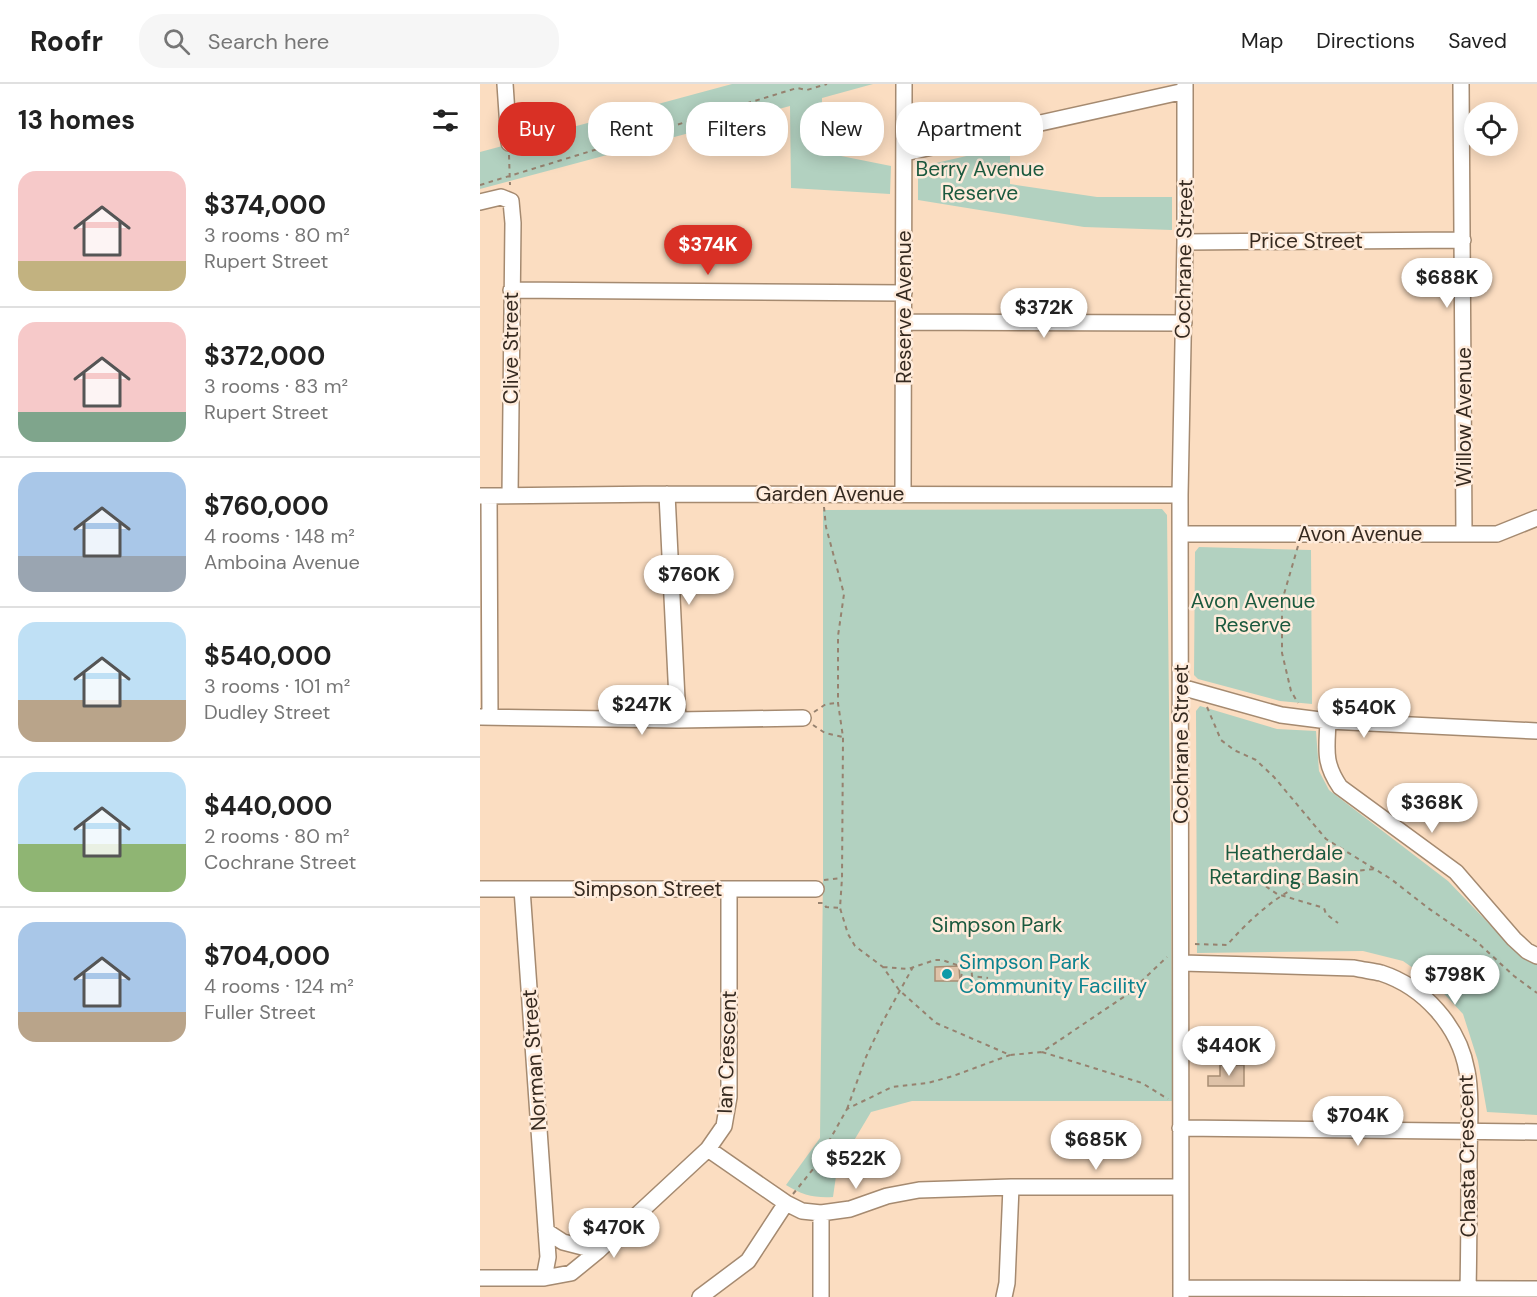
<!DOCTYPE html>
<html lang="en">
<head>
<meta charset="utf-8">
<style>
  body { margin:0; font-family:"DM Sans",sans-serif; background:#f6f6f6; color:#222; height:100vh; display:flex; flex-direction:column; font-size:22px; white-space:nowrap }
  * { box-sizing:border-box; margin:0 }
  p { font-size:20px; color:#767676 }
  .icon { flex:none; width:33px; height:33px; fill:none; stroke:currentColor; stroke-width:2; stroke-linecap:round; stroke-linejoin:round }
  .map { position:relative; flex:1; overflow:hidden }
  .panel { display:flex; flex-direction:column; background:#fff; width:480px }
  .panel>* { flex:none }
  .hud { position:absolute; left:18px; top:18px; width:570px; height:54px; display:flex; gap:12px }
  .buttons { position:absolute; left:984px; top:18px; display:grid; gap:12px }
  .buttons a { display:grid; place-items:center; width:54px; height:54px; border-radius:50%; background:#fff; box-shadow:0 3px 15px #0003; font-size:30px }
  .price { position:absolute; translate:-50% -51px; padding:0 14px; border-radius:21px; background:#fff; color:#222; font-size:20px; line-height:39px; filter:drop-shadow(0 2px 3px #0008) }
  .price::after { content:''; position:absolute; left:50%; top:36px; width:18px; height:14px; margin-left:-9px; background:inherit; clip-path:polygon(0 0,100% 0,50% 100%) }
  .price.current { background:#d93025; color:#fff }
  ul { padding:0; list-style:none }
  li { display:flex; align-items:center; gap:18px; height:150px; padding:0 18px }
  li+li { border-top:2px solid #e0e0e0 }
  li span { display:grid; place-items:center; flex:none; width:168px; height:120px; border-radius:18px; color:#555 }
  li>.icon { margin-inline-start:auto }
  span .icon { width:72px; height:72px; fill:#fffc; stroke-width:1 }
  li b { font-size:26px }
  h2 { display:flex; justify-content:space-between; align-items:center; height:72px; padding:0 18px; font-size:26px }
  .chip { padding:0 21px; border-radius:24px; background:#fff; box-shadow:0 3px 15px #0003; font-size:21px; line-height:54px }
  .chip.current { background:#d93025; color:#fff }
  header { display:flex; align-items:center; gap:36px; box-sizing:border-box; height:84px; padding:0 30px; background:#fff; border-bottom:2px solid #e0e0e0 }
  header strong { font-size:28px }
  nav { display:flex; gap:33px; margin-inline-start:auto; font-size:21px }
  .search { width:420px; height:54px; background:#f6f6f6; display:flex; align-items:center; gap:15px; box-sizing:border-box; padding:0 21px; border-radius:24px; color:#767676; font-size:22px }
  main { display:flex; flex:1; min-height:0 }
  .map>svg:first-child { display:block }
</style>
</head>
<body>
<header>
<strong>Roofr</strong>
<div class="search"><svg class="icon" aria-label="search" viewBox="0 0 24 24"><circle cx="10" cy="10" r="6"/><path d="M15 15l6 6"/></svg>Search here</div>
<nav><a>Map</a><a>Directions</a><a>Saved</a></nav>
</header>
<main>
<section class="panel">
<h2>13 homes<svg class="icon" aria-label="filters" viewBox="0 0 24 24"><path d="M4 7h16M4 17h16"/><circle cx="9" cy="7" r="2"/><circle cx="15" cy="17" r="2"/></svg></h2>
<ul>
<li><span style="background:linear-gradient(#f6c9c9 75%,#c2b280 0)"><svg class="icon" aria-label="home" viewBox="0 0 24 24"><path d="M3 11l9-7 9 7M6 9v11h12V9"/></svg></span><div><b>$374,000</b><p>3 rooms · 80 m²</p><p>Rupert Street</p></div></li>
<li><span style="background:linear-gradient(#f6c9c9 75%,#7fa58c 0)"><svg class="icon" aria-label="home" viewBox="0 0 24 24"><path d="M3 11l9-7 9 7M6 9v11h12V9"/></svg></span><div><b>$372,000</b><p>3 rooms · 83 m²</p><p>Rupert Street</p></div></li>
<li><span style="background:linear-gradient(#a9c7e8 70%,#9aa5b1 0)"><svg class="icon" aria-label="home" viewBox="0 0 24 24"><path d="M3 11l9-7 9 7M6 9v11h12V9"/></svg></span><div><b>$760,000</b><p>4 rooms · 148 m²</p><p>Amboina Avenue</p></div></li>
<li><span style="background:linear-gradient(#bfe0f5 65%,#b9a48a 0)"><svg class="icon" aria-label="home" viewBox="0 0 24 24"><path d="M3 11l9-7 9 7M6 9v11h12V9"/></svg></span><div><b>$540,000</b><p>3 rooms · 101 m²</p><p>Dudley Street</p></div></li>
<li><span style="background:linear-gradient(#bfe0f5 60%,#8fb573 0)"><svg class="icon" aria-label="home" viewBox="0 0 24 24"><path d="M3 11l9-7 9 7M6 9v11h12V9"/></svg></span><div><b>$440,000</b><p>2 rooms · 80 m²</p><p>Cochrane Street</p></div></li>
<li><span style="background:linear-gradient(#a9c7e8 75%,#b9a48a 0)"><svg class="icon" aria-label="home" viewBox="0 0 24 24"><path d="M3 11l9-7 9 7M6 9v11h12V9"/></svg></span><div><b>$704,000</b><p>4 rooms · 124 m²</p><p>Fuller Street</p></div></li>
</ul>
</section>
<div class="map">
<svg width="1057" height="1213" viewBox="0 0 1057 1213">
  <rect width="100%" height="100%" fill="#fbddc1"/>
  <path fill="#b2d1c0" d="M 252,0 L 393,0 L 342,14 L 341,68 L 411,82 L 410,110 L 311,104 L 310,22 L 0,105 L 0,68 Z
    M 530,62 L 530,100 L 617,113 L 692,113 L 692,146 L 604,143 L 438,116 L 438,90 L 443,82 Z
    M 682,425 L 687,431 L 693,1017 L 432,1017 L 391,1028 L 357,1085 L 353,1113 C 334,1114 322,1111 306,1101 L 340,1054 L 343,793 L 343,426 Z
    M 719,463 L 831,466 L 832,620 L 800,617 L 718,595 L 714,591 L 715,468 Z
    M 720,622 L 797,645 L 836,647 L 839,687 L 849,706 L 968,797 L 1042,874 L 1057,880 L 1057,1031 L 1007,1028 L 998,977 L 983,930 L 953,898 L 923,877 L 883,867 L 717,869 L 716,627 Z"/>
  <path fill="#dec2a8" stroke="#a88d73" stroke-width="1.5" d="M 479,882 L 480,897 L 455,897 L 455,883 Z
    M 740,981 L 764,981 L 764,1002 L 728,1002 L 728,992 L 740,992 Z"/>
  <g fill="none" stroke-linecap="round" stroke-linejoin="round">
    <g stroke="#a58a70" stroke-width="18">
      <path id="minor" d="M 25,0 L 29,59
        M 981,0 L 984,450
        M 425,69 L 705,7
        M 0,118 L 21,113 L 31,117 L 33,139 L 30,411
        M 705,158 L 983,156
        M 31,206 L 424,209
        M 425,238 L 704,239
        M 187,410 L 198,636
        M 423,410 L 424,0
        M 0,412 L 187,410 L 700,411
        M 9,412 L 10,633
        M 701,450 L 1017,450 L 1057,434
        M 701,603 L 801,631 L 848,637 L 1057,647
        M 0,633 L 198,636 L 323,634
        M 848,637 C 847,665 843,678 860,703 L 976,788 L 1034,855 L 1047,867 L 1057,872
        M 0,805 L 336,805
        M 42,805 L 68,1173 L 64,1194
        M 702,879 L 874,884 C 883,886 892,887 901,889 C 944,903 979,942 987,987 C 992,1012 989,1051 989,1078 C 989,1120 989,1163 988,1205
        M 700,1044 L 1057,1048
        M 228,1065 L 306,1119 L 322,1127 L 341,1129 L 370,1125 L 407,1112 L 439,1106 L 531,1103 L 700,1103
        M 341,1129 L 341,1213
        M 66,1147 L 83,1158 L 118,1167
        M 0,1194 L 64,1194 L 91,1189 L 118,1167 L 228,1065 L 244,1042 L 249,1013 L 249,805
        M 701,1204 L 1057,1205
        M 220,1213 L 268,1177 L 306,1119
        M 524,1213 L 527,1199 L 531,1103
        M 701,1213 L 700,411 L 705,158 L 705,0"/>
    </g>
    <path stroke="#96826f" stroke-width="2" stroke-dasharray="4.5 4.5" stroke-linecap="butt" d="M 29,71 L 30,101
      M 0,101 L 317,4 L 327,6 L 347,0
      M 344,423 L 346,443 L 364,510 L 358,552 L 358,619 L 363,653 L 362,794 L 360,824 L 368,850 L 375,862 L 403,883 L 419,906 L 456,939 L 530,971 L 562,968 L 648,910 L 687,873
      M 818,462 L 802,517 L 802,569 L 811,607 L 818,619
      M 727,623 L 741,656 L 754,666 L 776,676 L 794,693 L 846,755 L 911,795 L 948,824 L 996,857 L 1034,892 L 1057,909
      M 334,628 L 346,620 L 358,619
      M 333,641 L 345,649 L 363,653
      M 771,792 L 797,810 L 844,824 L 846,830 L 858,839
      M 344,796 L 362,794
      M 338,819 L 344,819 L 346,823 L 360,824
      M 715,860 L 747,861 C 772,833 803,804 840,794 C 857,788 877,787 895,785
      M 483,881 L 481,894 L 483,896
      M 403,883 L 428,885 L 455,876 L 462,876 L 477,881 L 491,880 L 492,892 L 508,894
      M 562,968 L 662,999 L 688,1015
      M 367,1025 L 386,973 L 402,939 L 433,883
      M 313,1110 L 334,1084 L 367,1025 L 412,1003 L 448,999 L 473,992 L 530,971"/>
    <use href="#minor" stroke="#fff" stroke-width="15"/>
  </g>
  <circle fill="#0f9aa8" stroke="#ffecdc" stroke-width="2" cx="467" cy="890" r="6"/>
  <g text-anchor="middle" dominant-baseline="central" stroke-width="5" stroke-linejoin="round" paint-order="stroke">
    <g font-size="21" fill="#1c5a3f" stroke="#ffecdc">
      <text x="500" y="85">Berry Avenue<tspan x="500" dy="24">Reserve</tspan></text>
      <text x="773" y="517">Avon Avenue<tspan x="773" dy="24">Reserve</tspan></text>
      <text x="804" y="769">Heatherdale<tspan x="804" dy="24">Retarding Basin</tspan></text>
      <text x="517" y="841">Simpson Park</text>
    </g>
    <g font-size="21" fill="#362a20" stroke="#ffecdc">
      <text x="826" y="157">Price Street</text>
      <text transform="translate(704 175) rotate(-89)">Cochrane Street</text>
      <text transform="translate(424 223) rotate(-90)">Reserve Avenue</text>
      <text transform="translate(31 264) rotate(-90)">Clive Street</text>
      <text transform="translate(984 333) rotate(-90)">Willow Avenue</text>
      <text x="350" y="410">Garden Avenue</text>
      <text x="880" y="450">Avon Avenue</text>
      <text transform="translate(701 660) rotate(-90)">Cochrane Street</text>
      <text x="168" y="805">Simpson Street</text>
      <text transform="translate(247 968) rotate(-88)">Ian Crescent</text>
      <text transform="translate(54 976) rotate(-94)">Norman Street</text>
      <text transform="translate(987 1072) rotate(-91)">Chasta Crescent</text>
    </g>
    <g font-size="21" fill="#0d838f" stroke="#ffecdc" text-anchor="start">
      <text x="479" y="878">Simpson Park<tspan x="479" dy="24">Community Facility</tspan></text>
    </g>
  </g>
</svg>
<div class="buttons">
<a><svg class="icon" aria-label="locate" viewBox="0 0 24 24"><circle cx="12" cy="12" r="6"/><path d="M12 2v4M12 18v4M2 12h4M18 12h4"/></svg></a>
</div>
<b class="price current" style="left:228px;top:192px">$374K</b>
<b class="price" style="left:967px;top:225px">$688K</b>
<b class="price" style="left:564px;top:255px">$372K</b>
<b class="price" style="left:209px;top:522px">$760K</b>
<b class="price" style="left:162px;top:652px">$247K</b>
<b class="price" style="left:884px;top:655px">$540K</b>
<b class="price" style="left:952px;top:750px">$368K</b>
<b class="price" style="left:975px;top:922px">$798K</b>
<b class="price" style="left:749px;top:993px">$440K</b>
<b class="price" style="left:878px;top:1063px">$704K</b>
<b class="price" style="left:616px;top:1087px">$685K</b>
<b class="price" style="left:376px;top:1106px">$522K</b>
<b class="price" style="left:134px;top:1175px">$470K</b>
<div class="hud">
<a class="chip current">Buy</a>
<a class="chip">Rent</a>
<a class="chip">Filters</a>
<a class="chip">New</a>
<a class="chip">Apartment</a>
</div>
</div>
</main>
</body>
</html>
